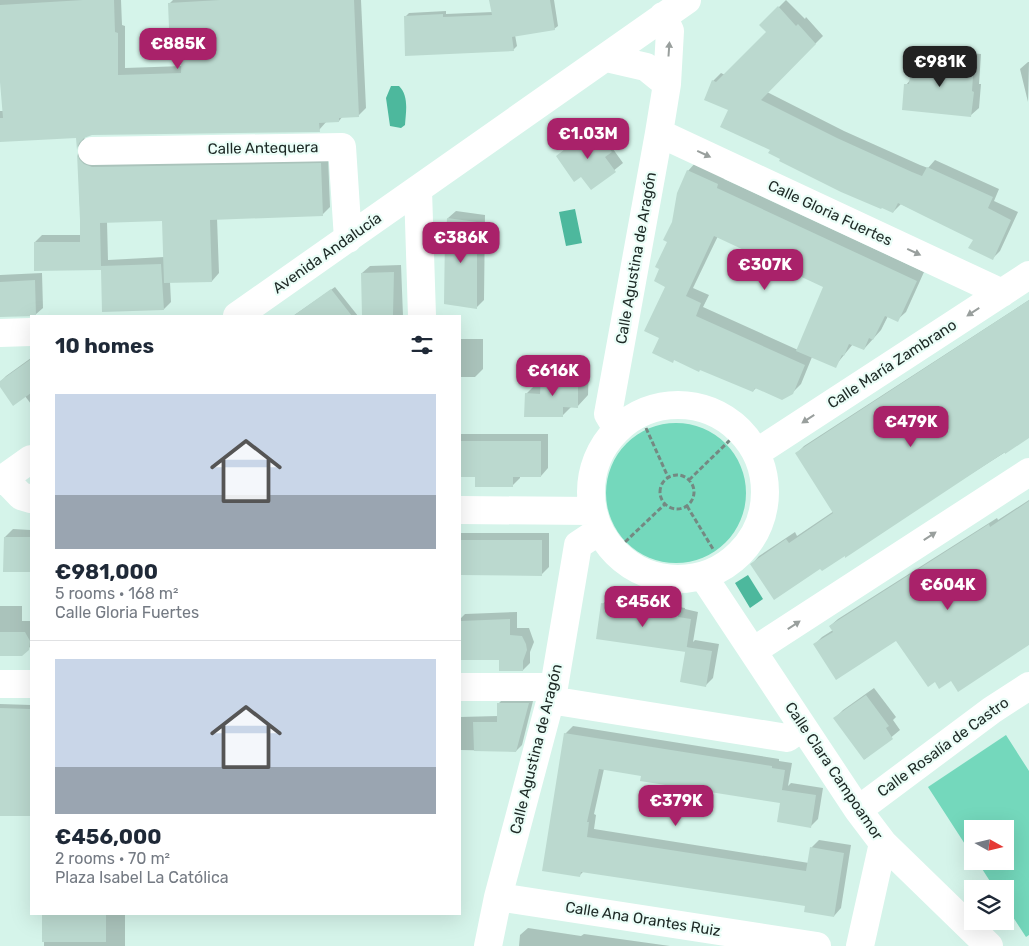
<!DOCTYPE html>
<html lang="en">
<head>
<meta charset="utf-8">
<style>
  body { margin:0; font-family:Rubik,sans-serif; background:#f2f2f3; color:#1f2937; height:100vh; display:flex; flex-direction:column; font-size:19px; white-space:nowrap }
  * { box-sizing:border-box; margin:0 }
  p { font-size:16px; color:#747a83 }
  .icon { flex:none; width:28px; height:28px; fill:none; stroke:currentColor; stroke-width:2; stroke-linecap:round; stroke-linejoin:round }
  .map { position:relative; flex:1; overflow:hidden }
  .side { position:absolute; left:30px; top:315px; width:431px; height:600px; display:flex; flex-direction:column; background:#fff; border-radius:0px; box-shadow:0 5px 20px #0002 }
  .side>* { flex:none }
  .needle { width:32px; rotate:98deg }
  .controls { position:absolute; left:964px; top:820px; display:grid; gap:10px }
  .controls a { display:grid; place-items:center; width:50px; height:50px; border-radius:0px; background:#fff; box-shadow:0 5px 20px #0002; font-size:25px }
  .price { position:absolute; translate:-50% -42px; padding:0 11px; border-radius:10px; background:#a9226a; color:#fff; font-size:16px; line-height:32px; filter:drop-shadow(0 1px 2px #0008) }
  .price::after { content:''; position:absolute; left:50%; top:30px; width:15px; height:11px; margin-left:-8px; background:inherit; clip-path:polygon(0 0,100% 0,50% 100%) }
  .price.on { background:#222; color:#fff }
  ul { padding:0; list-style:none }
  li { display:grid; align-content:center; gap:10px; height:265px; padding:0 25px }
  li+li { border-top:1px solid #e0e1e3 }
  li span { display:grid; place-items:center; height:155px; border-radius:0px; color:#555 }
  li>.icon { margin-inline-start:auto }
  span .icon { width:90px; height:90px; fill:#fffc; stroke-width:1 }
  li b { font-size:21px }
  h2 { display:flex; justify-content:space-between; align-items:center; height:60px; padding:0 25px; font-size:21px }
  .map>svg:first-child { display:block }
</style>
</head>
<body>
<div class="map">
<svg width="1029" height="946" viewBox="0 0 1029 946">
  <rect width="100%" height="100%" fill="#d5f4ea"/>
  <path fill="#74d8bc" d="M606 493a70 70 0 1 1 140 0a70 70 0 1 1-140 0Z
    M 1006,735 L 1029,771 L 1029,935 L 1026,937 L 1005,905 L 1005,889 L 995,889 L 977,861 L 1005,861 L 1005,829 L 972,829 L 972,855 L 928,787 Z"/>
  <path fill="#4db89d" d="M 391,86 L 399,86 C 409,96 406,111 405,125 L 401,128 L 390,126 L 386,98 Z
    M 575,209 L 582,243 L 566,246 L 559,212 Z
    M 748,575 L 763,599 L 750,608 L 735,583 Z"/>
  <path fill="#0003" fill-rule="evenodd" d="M 0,0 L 121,0 L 122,25 L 125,26 L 125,68 L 183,66 L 183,26 L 169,4 L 173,0 L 361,0 L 366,108 L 358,116 L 343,116 L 339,121 L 327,121 L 319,130 L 92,134 L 85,136 L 84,141 L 78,147 L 77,137 L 0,140 L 0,111 L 4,111 L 0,71 Z
    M 490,0 L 554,0 L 558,26 L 554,29 L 515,35 L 517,46 L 513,50 L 405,17 L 409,13 L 446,11 L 446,14 L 493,12 Z
    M 786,0 L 805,19 L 806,17 L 823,36 L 767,92 L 844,131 L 920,165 L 928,168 L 935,160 L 999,189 L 994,201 L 1018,212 L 1000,251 L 993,258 L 974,239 L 901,204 L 893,212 L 782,159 L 729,110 L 713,81 L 721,73 L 725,75 L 768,32 L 761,25 Z
    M 957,52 L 981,54 L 979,84 L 981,84 L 979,108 L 971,115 L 906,85 L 911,79 L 913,61 L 921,53 L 953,57 Z
    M 1028,62 L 1029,62 L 1028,102 L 1020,69 Z
    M 601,121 L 618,144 L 613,149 L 623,163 L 591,189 L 581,175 L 557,156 Z
    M 84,148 L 328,156 L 330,207 L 322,215 L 217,218 L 219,273 L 212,281 L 170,282 L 171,302 L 164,309 L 102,269 L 35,242 L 42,235 L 81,235 L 78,154 ZM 163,220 L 164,257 L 108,260 L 107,222 Z
    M 696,162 L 726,175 L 724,179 L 924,272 L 906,312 L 897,320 L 888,316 L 881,330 L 864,349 L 853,344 L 835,366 L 812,357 L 801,384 L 792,393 L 756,388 L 753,391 L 660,337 L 667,286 L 669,242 L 673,223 L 688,171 ZM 718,236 L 825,286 L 798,350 L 703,307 L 709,295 L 693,288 Z
    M 456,211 L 485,215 L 484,300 L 476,308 L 448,218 Z
    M 401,265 L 403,316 L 363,316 L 362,273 L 370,266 Z
    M 42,273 L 43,308 L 35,315 L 0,316 L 0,275 Z
    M 335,287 L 358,316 L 293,316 Z
    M 1029,300 L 1029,437 L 845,554 L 821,567 L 752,564 L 759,556 L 795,532 L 797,536 L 834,511 L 797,453 L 804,446 Z
    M 460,339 L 483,339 L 483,369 L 475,377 L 460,377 Z
    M 31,358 L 31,404 L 25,396 L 0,385 L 0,382 L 6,376 Z
    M 553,364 L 589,364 L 588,395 L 577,407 L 572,406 L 562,416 L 526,394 L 538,382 L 541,383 L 542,375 Z
    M 460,434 L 548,434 L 548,468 L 541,476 L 520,476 L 520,478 L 512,486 L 477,476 L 460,476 Z
    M 1029,500 L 1029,644 L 951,680 L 896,639 L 814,645 L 822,637 L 833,630 L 830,626 L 838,619 L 997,518 L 998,520 Z
    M 13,529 L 31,530 L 31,571 L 5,571 L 5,537 Z
    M 460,533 L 549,533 L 549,567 L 541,575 L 460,574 Z
    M 610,596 L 685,608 L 685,609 L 698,612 L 693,642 L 695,640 L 719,644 L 713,678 L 706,685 L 688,648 L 603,604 Z
    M 0,606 L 22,606 L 22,621 L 31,621 L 31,646 L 21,655 L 0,655 Z
    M 517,612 L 517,628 L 529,628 L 534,642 L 530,652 L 530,663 L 523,670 L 501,660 L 460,659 L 460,619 L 465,614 Z
    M 874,688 L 896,717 L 893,720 L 900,730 L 865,759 L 835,718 L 843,710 Z
    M 505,697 L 534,697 L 522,745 L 516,751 L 460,750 L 460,717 L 498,716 L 499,703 Z
    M 0,704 L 31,705 L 31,815 L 0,815 Z
    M 573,726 L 779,759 L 779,761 L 792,763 L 788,786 L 791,783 L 823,788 L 818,819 L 810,827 L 782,799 L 604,769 L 594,814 L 596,815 L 594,829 L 809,863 L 811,848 L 819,840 L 851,845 L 841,908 L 834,916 L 806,905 L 584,871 L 580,875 L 565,734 Z
    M 44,914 L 125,914 L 125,946 L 44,946 Z
    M 528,928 L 581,936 L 584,934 L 670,946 L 519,946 L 520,935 Z"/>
  <path fill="#bbd9cf" d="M 83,0 L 114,0 L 115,32 L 118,33 L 118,75 L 181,73 L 182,28 L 169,28 L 168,3 L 220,0 L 354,0 L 359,117 L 339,118 L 339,122 L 319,123 L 320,132 L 92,135 L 84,138 L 79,143 L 77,150 L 76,138 L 0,142 L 0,118 L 3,118 L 0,82 L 0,5 Z
    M 489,0 L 550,0 L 555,30 L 512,37 L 514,51 L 405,56 L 404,16 L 443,14 L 443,17 L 492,15 Z
    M 778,6 L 796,26 L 798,24 L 816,44 L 761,100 L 837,138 L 912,172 L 922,176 L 927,167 L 993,197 L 988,208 L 1011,220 L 993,260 L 968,248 L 973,240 L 922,215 L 898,203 L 893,213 L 882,208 L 881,209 L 841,192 L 779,161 L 780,159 L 768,153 L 770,150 L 720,127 L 728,110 L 704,100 L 712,80 L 716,82 L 766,32 L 759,25 Z
    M 948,59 L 974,62 L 972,91 L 974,92 L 971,117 L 902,110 L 904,84 L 909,84 L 912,60 L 948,64 Z
    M 593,128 L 612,152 L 605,157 L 616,172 L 591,190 L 581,177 L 574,182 L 556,156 Z
    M 77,153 L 79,159 L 84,164 L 92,167 L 321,163 L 323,216 L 210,220 L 212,282 L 164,283 L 162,221 L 100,223 L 101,266 L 161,264 L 164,310 L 102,312 L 101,270 L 34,271 L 34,242 L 80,242 L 80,220 Z
    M 687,170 L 718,184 L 717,188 L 917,281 L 898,322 L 885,316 L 873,340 L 869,338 L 864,350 L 849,344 L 844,356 L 842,355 L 836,368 L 796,351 L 823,287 L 714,236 L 686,296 L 701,303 L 696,316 L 805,365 L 793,394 L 782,400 L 755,388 L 753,392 L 700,370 L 699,372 L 674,360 L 673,363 L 652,353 L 659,338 L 644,331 L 665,287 L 654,281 L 659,269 L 655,267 L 667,242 L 663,240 L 672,222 L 677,193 Z
    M 447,218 L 477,222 L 477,309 L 444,304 L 445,235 L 446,235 Z
    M 394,272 L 393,315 L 362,316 L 361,273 Z
    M 35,280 L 36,316 L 0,317 L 0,282 Z
    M 331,289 L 352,316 L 293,316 Z
    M 1029,300 L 1029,438 L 1005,454 L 1005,452 L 845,558 L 845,556 L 822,571 L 820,569 L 774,600 L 750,564 L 786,539 L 789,543 L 833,513 L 795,453 Z
    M 31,359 L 31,393 L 13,406 L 0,387 L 0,381 Z
    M 541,375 L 578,375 L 578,408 L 563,407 L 563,417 L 524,417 L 525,393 L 540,394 Z
    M 460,441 L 541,441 L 541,477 L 513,477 L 513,487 L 475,487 L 475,477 L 460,477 Z
    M 1029,501 L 1029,645 L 958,692 L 951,681 L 939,689 L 935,682 L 928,687 L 896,641 L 836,680 L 813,644 L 833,632 L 829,626 L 989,524 L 990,527 Z
    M 4,537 L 31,537 L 31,572 L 3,572 Z
    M 460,540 L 542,540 L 542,576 L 460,575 Z
    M 601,603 L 678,615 L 678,617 L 691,619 L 686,652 L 596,639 Z
    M 510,619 L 510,635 L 522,636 L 526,644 L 527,650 L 523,661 L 523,671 L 499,671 L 499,660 L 460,660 L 460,621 Z
    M 0,632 L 25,632 L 30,641 L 29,650 L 22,656 L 0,656 Z
    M 686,647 L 712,651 L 706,687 L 680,682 Z
    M 866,695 L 889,726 L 886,728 L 893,739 L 864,760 L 833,718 Z
    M 497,703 L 529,703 L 516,752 L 474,751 L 473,722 L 497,722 Z
    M 0,708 L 31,709 L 31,816 L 0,816 Z
    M 564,733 L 772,766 L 772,768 L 785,770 L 780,803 L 640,781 L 641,776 L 599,769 L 587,822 L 589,822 L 587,837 L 806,871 L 810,847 L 844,853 L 834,917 L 804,912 L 805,906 L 774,901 L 581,872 L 580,877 L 542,871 Z
    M 782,790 L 816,795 L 811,828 L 777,822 Z
    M 42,914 L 106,914 L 106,942 L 42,942 Z"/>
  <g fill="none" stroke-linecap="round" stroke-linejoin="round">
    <path stroke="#748982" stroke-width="3" stroke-dasharray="5 2.5" stroke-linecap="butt" d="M 646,428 L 668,477
      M660 492a17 17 0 1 1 34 0a17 17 0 1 1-34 0Z
      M 689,480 L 730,440
      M 687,506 L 713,549
      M 625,542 L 665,504"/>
    <path stroke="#fff" stroke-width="28" d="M 607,58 L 646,67 L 667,84
      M 659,133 L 1002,293
      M 92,151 L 342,147 L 348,239
      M 418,190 L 422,316
      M 237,316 L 687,0
      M 0,333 L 31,332
      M591 492a87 87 0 1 1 174 0a87 87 0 1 1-174 0Z
      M 617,429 L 608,414 L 659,133 L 667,84 L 670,31 L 663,16
      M 756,453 L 1029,275
      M 4,478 L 21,496 L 31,499
      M 0,481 L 31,459
      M 460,510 L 592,511
      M 703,576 L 858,810 L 883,843 L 989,946
      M 753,651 L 1029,472
      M 0,684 L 31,684
      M 460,687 L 554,687
      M 550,700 L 787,738 L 803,727
      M 858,810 L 992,710 L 1029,686
      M 498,897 L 817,946
      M 488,946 L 498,897 L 554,687 L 578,545 L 599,531
      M 860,946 L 883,843"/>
  </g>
  <defs><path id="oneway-solid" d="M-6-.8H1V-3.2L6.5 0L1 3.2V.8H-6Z" transform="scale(1.25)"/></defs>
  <g fill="#999f9d">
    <use href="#oneway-solid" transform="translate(669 49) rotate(-86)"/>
    <use href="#oneway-solid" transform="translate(704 154) rotate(25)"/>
    <use href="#oneway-solid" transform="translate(914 252) rotate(25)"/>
    <use href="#oneway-solid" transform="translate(973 312) rotate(147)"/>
    <use href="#oneway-solid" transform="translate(808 419) rotate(147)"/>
    <use href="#oneway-solid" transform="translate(930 536) rotate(-33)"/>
    <use href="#oneway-solid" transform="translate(794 625) rotate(-33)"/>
  </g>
  <g text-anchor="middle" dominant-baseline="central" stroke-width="4.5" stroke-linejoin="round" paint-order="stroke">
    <g font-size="15" fill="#1d2925" stroke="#ebfef8">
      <text transform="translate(263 148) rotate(-1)">Calle Antequera</text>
      <text transform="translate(830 213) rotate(25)">Calle Gloria Fuertes</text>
      <text transform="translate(327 253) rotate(-35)">Avenida Andalucía</text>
      <text transform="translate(636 258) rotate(-80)">Calle Agustina de Aragón</text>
      <text transform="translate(892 364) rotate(-33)">Calle María Zambrano</text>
      <text transform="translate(943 747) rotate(-36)">Calle Rosalía de Castro</text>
      <text transform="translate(536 749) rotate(-76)">Calle Agustina de Aragón</text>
      <text transform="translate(834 771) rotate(56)">Calle Clara Campoamor</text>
      <text transform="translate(643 919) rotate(9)">Calle Ana Orantes Ruiz</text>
    </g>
  </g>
</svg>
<div class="controls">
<a><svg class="needle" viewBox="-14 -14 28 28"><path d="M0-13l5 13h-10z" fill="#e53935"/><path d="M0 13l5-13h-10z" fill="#747a83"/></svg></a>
<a><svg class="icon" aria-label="layers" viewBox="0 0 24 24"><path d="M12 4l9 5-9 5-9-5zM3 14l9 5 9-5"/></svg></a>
</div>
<b class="price" style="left:178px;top:70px">€885K</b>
<b class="price on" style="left:940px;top:88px">€981K</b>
<b class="price" style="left:588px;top:160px">€1.03M</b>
<b class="price" style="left:461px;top:264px">€386K</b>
<b class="price" style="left:765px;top:291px">€307K</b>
<b class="price" style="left:553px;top:397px">€616K</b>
<b class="price" style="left:911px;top:448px">€479K</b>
<b class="price" style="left:948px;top:611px">€604K</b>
<b class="price" style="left:643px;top:628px">€456K</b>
<b class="price" style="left:676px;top:827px">€379K</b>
<section class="side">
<h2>10 homes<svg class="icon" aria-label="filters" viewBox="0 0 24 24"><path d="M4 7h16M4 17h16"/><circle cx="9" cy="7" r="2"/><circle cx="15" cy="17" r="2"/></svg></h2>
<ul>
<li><span style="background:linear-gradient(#c9d6e8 65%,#9aa5b1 0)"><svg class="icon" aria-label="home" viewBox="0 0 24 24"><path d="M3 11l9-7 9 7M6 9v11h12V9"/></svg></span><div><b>€981,000</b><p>5 rooms · 168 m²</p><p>Calle Gloria Fuertes</p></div></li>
<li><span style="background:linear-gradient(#c9d6e8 70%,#9aa5b1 0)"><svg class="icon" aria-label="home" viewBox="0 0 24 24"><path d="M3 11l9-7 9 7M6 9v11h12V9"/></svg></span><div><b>€456,000</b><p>2 rooms · 70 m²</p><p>Plaza Isabel La Católica</p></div></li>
</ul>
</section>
</div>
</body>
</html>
